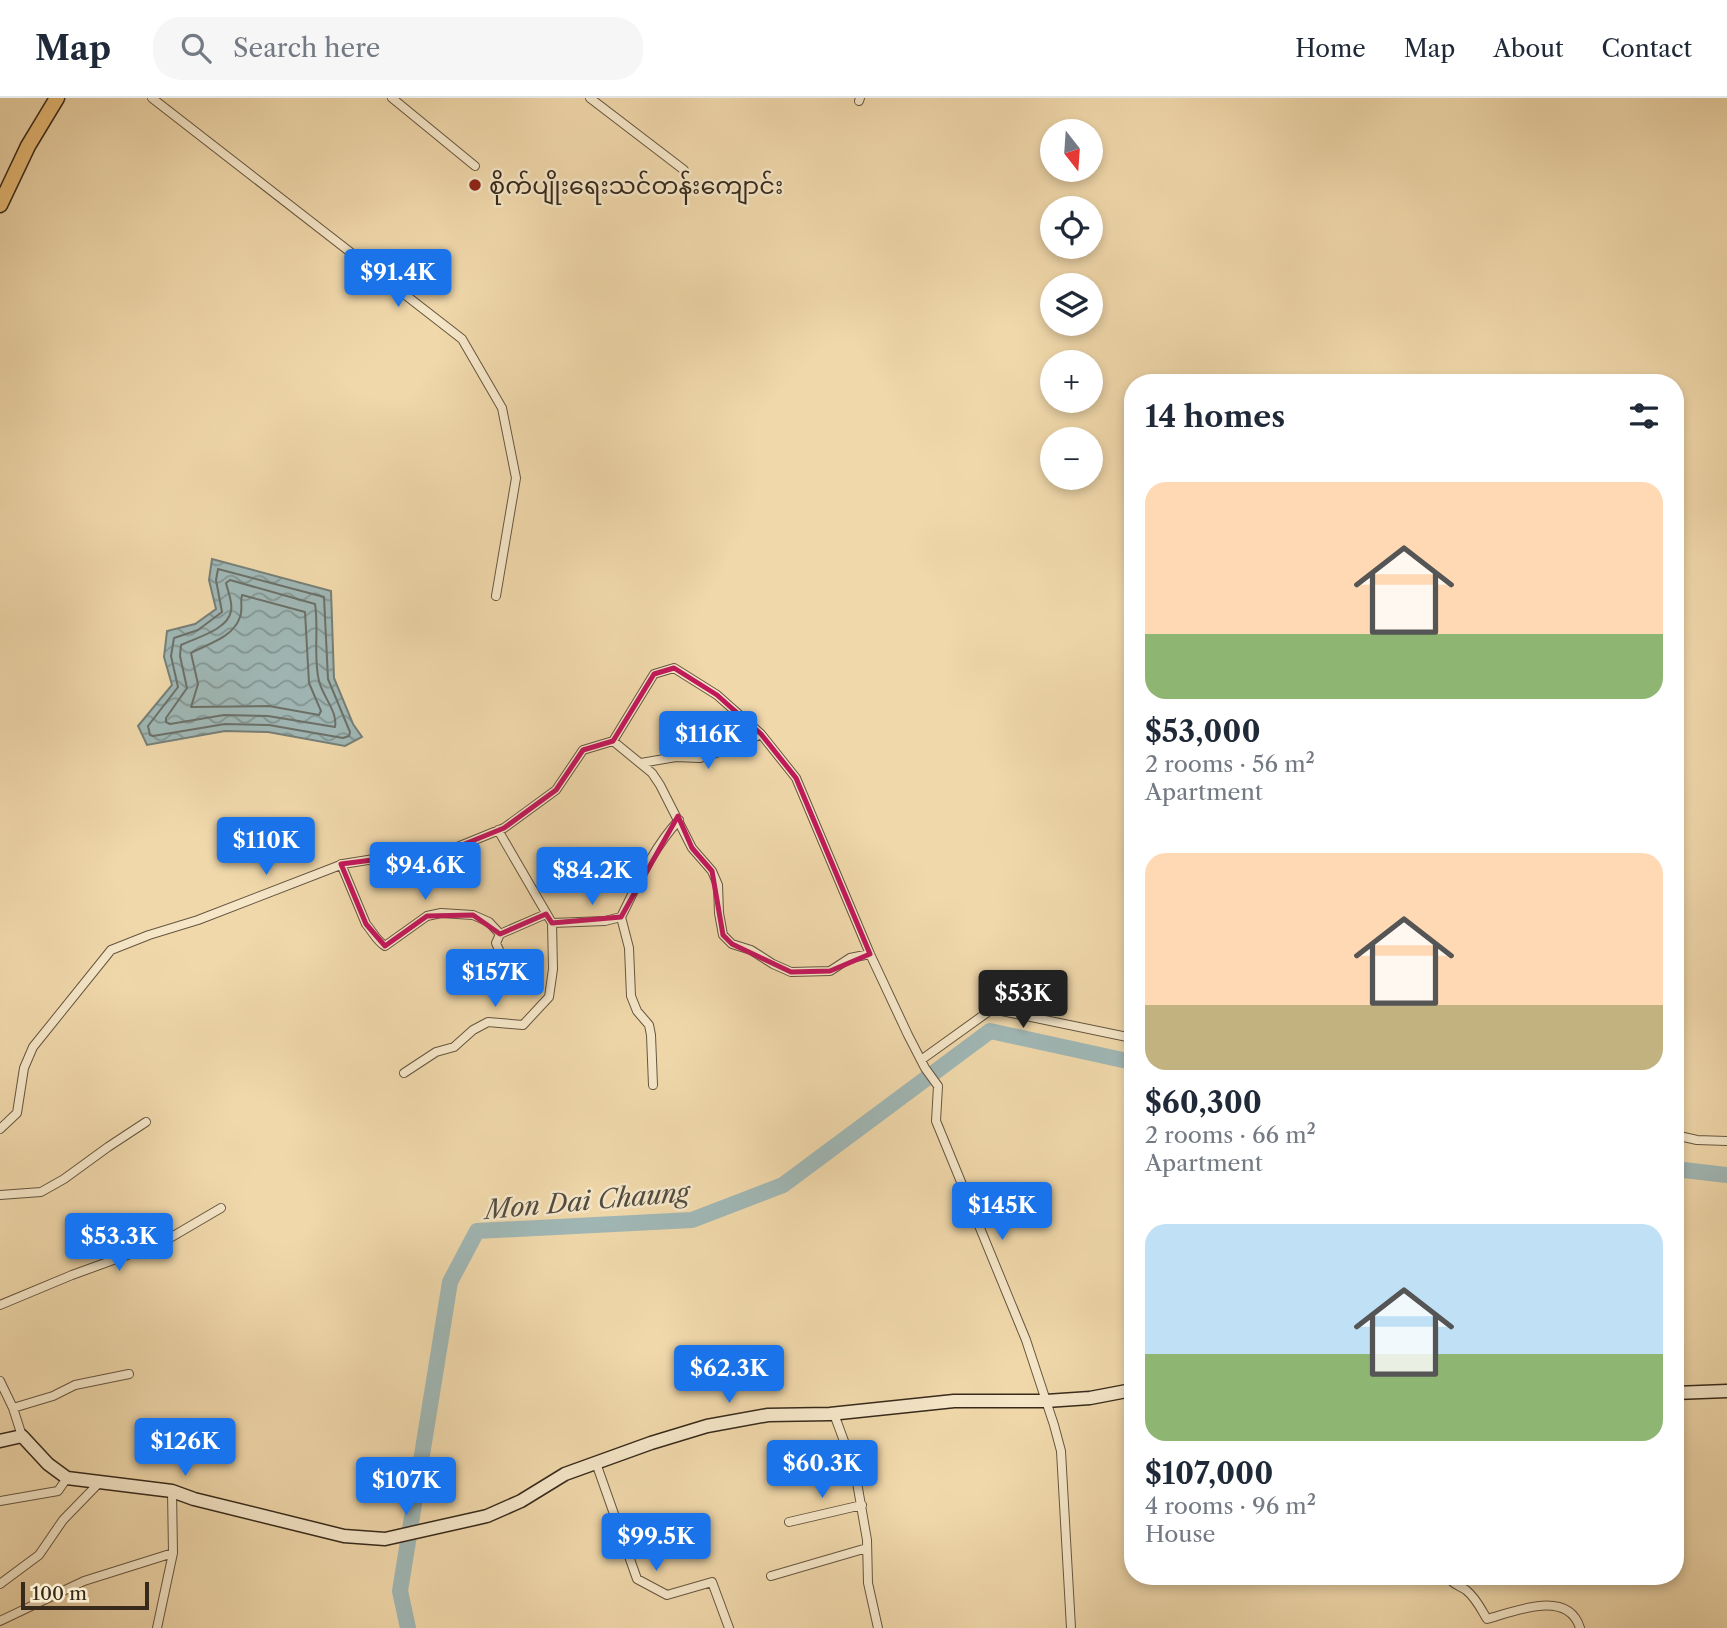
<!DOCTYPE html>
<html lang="en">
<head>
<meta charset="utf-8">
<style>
  body { margin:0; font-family:"Libre Caslon Text","Noto Sans Myanmar",serif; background:#f6f6f7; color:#1f2937; height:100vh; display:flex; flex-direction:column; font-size:26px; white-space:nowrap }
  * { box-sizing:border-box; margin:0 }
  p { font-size:23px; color:#747a83 }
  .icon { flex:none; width:38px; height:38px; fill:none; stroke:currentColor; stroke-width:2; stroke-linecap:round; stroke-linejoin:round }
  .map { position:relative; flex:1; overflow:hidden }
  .side { position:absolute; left:1124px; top:276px; width:560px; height:1211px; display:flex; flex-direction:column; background:#fff; border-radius:28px; box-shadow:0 4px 10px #0003 }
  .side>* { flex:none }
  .needle { width:46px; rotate:163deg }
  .fabs { position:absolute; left:1040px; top:21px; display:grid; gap:14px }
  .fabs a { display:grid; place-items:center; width:63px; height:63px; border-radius:50%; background:#fff; box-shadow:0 4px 10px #0003; font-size:35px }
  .scale { position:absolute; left:21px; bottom:18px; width:128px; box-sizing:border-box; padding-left:7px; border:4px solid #372a1b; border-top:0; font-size:19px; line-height:24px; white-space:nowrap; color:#372a1b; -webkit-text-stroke:5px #f5e6c8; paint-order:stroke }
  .price { position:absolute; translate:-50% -60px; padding:0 16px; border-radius:7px; background:#1a73e8; color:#fff; font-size:23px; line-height:46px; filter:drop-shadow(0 2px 4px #0008) }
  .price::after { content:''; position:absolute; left:50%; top:42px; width:21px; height:16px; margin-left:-10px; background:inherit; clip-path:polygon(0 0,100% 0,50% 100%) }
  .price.selected { background:#222; color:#fff }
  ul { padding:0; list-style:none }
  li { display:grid; align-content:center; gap:14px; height:371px; padding:0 21px }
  li span { display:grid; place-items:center; height:217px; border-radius:21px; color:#555 }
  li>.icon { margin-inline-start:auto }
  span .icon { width:126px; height:126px; fill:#fffc; stroke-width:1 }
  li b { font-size:30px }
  h2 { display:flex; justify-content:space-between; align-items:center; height:84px; padding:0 21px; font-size:30px }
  header { display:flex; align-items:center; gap:42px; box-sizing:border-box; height:98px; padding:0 35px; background:#fff; border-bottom:2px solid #e0e1e3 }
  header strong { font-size:33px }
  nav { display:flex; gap:38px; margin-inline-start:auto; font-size:24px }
  .search { width:490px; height:63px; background:#f6f6f7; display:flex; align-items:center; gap:18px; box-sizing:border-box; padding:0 24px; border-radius:28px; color:#747a83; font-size:26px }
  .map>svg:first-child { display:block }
</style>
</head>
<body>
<header>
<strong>Map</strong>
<div class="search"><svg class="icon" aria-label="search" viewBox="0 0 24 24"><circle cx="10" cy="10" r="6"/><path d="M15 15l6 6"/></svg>Search here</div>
<nav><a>Home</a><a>Map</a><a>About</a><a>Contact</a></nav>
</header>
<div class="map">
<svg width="1727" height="1530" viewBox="0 0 1727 1530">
  <defs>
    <pattern id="water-waves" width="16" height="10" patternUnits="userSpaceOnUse" patternTransform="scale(1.75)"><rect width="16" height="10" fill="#a0b7b5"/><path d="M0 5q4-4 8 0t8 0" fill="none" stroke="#839592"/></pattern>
  </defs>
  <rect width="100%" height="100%" fill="#f0d8ab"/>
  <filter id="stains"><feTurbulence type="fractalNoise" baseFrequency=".00286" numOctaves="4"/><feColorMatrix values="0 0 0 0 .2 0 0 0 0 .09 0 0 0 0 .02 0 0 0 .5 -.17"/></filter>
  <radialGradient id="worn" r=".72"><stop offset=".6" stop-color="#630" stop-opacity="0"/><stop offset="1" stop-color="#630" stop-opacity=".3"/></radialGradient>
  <path fill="url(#water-waves)" stroke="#767f77" stroke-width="2" d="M 212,461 L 331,493 L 334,580 L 353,626 L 362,639 L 345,648 L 268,634 L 225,633 L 147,647 L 138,628 L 172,587 L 164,559 L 167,533 L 195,526 L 216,511 L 209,482 Z"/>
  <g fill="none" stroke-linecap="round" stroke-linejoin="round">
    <path stroke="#6c7068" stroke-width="2" d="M 218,471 L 324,499 L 328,581 L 350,634 L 349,638 L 343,640 L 269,627 L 225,626 L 153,638 L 150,637 L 148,628 L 178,589 L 171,558 L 174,540 L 198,532 L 222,514 L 216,482 Z
      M 230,482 L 315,506 C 319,531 313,559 319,583 C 323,599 338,614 335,629 L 268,618 L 224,617 L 170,626 L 166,624 L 166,620 L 187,590 L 180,558 L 181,547 C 195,540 228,532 231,513 C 233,504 228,494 226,485 Z
      M 242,497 L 305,514 L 309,585 L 321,613 L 319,617 L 269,608 L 191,609 L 198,586 L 191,555 C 207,546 233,540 240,519 C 243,512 240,504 242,497 Z"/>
    <path stroke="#a0b7b5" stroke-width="16" d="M 1675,1071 L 1727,1077
      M 408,1530 L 400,1493 L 450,1184 L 477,1133 L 692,1122 L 783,1087 L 990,933 L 1132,964"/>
    <g stroke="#65563f" stroke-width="10">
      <path id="street" d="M 152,0 L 462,241 L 502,310 L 516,380 L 496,498
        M 392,0 L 475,68
        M 590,0 L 684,72
        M 859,3 L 860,0
        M 613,643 L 652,675 L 660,687 L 692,750 L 712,773 L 718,787 L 719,815 L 723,837 L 732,846 L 751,852 L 773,866 L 791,874 L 830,873 L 850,860 L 870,856
        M 641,665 L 676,659 L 700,660 L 735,649 L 761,636
        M 498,732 L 552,825 L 605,823 L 621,819 C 638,785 653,750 679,722
        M 341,766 L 366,826 C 373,834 376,842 385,848 L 427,818 L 441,815 L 473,817 L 489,824 L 500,836 L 546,816
        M 621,819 L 629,850 L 631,898 L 637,913 L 649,927 L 651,937 L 653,987
        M 500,836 L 496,845 L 511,880
        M 921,962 L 992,911 L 1132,940
        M 404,975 L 436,954 L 454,949 L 473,932 L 488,924 L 523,927 L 549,899 L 553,871 L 552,825
        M 0,1031 L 17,1015 L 24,970 L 33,949 L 111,852 L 149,837 L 198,822 L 343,766 L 405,756 L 450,752 L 504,730 L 556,692 L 583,652 L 613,643 L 654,576 L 674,570 L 717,597 L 761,636 L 796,680 L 870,856 L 908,937 L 925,970 L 938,988 L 936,1023 L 1026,1242 L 1054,1327 L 1061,1353 L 1071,1530
        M 1675,1037 L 1697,1042 L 1727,1043
        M 0,1097 L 41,1094 L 64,1081 L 108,1049 L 146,1024
        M 0,1207 L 72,1177 L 163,1144 L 221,1110
        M 0,1283 L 13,1310 L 22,1338
        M 13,1310 L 53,1298 L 75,1287 L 129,1276
        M 834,1316 L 855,1373 L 867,1442 L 868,1485 L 878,1530
        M 596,1365 L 637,1481 L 667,1497 L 712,1484 L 729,1530
        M 0,1403 L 58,1393 L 67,1380
        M 789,1424 L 862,1407
        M 771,1478 L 867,1450
        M 1448,1479 C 1453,1487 1459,1487 1466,1492 C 1476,1500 1481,1511 1487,1521 C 1516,1513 1568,1491 1580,1530
        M 0,1486 L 39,1457 L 63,1422 L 98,1386
        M 0,1523 L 84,1483 L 173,1455
        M 157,1530 L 173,1455 L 172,1393"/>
    </g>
    <g stroke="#372a1b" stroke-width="15">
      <path id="secondary" d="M 1675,1295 L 1727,1293
        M 0,1343 L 22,1338 L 48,1366 L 67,1380 L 172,1393 L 194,1401 L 344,1438 L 385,1441 L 487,1418 L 521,1403 L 565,1376 L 651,1345 L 707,1328 L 768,1317 L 830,1316 L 954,1303 L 1046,1303 L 1090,1300 L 1132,1292"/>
    </g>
    <g stroke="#372a1b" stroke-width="17">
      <path id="highway" d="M 0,107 L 28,48 L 57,0"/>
    </g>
    <use href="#street" stroke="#f5e6c8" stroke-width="8"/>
    <use href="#secondary" stroke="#f5e6c8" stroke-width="12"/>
    <use href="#highway" stroke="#e8bc76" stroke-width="14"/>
  </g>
  <path fill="none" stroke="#c2185b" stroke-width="5" stroke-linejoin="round" d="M 674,570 L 717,597 L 761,636 L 796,680 L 870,856 L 830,873 L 791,874 L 732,846 L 723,837 L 712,773 L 692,750 L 678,718 L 621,819 L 552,825 L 546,816 L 500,836 L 473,817 L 427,818 L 385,848 L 366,826 L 341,766 L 450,752 L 504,730 L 556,692 L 583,652 L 613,643 L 654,576 Z"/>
  <circle fill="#8f2418" stroke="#f5e6c8" stroke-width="2.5" cx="475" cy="87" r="7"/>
  <g text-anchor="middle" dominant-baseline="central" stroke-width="5" stroke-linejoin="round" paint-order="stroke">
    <g font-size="24" fill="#372a1b" stroke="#f5e6c8" text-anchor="start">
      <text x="489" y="87">စိုက်ပျိုးရေးသင်တန်းကျောင်း</text>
    </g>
    <g font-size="26" font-style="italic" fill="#514d42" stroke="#f5e6c8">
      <text transform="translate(587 1103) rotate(-5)">Mon Dai Chaung</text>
    </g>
  </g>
  <rect width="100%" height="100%" filter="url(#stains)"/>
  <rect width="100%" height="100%" fill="url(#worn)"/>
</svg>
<div class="fabs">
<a><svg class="needle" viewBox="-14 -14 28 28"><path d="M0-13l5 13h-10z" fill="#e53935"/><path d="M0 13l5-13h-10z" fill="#747a83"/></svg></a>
<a><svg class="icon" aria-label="locate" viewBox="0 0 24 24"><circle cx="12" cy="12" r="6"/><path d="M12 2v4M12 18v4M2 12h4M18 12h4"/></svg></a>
<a><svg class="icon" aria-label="layers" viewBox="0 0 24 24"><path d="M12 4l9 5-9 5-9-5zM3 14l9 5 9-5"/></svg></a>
<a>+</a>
<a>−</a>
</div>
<div class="scale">100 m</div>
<b class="price" style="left:398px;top:211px">$91.4K</b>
<b class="price" style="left:708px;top:673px">$116K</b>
<b class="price" style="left:266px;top:779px">$110K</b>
<b class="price" style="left:425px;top:804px">$94.6K</b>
<b class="price" style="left:592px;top:809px">$84.2K</b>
<b class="price" style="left:495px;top:911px">$157K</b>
<b class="price selected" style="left:1023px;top:932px">$53K</b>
<b class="price" style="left:1002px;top:1144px">$145K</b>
<b class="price" style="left:119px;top:1175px">$53.3K</b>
<b class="price" style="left:729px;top:1307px">$62.3K</b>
<b class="price" style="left:185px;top:1380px">$126K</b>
<b class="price" style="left:822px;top:1402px">$60.3K</b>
<b class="price" style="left:406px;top:1419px">$107K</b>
<b class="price" style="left:656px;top:1475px">$99.5K</b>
<section class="side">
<h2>14 homes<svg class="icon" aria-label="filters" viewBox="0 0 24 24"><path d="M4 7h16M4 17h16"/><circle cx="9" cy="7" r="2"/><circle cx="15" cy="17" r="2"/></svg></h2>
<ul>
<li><span style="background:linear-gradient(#ffd9b3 70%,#8fb573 0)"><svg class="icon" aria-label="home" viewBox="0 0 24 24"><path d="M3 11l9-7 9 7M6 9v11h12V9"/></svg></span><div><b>$53,000</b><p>2 rooms · 56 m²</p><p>Apartment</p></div></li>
<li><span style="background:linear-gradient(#ffd9b3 70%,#c2b280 0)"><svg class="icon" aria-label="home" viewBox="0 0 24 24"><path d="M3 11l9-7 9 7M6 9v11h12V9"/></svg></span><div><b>$60,300</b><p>2 rooms · 66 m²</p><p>Apartment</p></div></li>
<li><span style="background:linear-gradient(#bfe0f5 60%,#8fb573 0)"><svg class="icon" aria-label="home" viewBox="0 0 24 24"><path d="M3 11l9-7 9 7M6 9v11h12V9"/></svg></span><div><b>$107,000</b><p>4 rooms · 96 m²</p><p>House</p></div></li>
</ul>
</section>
</div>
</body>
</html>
